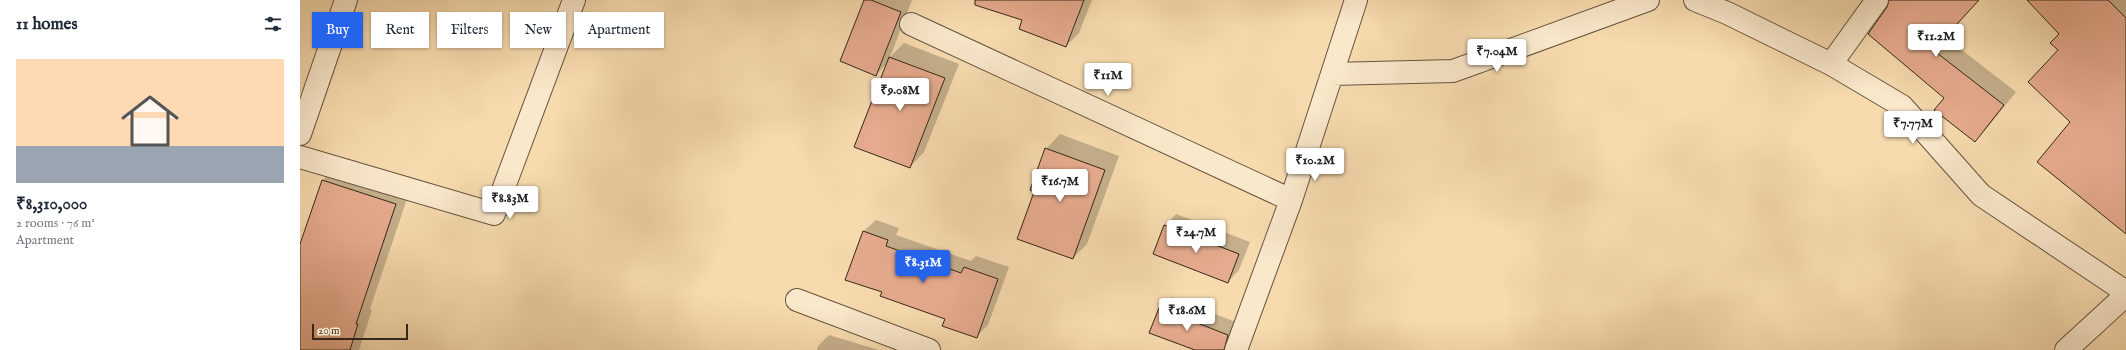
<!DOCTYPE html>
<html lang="en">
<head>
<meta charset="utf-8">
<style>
  body { margin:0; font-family:"IM FELL English",serif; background:#f6f6f7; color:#1f2937; height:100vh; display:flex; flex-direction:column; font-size:15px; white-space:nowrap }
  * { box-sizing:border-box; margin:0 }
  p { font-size:13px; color:#747a83 }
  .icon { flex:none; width:22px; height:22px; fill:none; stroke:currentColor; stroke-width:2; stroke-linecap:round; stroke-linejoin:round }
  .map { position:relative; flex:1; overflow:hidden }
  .panel { display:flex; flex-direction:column; background:#fff; width:300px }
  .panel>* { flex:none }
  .top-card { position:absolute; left:12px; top:12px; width:380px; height:36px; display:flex; gap:8px }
  .scale { position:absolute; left:12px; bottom:10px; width:96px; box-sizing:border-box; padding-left:4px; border:2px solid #362718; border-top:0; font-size:11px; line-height:14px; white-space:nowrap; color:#362718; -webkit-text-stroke:3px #fae8cb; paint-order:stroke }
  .price { position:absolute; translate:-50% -34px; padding:0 9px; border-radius:4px; background:#fff; color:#222; font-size:13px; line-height:26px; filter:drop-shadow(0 1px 2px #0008) }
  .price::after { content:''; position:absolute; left:50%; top:24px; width:12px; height:9px; margin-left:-6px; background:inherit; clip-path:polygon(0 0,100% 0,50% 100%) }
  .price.selected { background:#2563eb; color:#fff }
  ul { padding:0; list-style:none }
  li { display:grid; align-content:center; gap:8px; height:212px; padding:0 16px }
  li span { display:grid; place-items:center; height:124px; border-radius:0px; color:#555 }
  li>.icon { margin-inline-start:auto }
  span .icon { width:72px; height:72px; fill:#fffc; stroke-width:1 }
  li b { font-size:17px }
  h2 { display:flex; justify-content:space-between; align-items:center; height:48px; padding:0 16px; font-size:17px }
  .pill { padding:0 14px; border-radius:0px; background:#fff; box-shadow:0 1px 3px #0004; font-size:14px; line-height:36px }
  .pill.selected { background:#2563eb; color:#fff }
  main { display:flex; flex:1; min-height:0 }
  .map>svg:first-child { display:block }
</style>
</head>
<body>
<main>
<section class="panel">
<h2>11 homes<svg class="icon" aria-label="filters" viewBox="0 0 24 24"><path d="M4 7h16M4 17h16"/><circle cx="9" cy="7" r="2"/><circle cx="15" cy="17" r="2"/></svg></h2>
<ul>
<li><span style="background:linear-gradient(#ffd9b3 70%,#9aa5b1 0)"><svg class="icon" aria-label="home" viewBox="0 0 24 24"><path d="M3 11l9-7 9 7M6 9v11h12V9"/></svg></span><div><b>₹8,310,000</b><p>2 rooms · 76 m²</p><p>Apartment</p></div></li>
</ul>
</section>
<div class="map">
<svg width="1826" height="350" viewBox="0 0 1826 350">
  <rect width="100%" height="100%" fill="#f7dbaf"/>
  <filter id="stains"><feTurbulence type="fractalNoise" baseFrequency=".005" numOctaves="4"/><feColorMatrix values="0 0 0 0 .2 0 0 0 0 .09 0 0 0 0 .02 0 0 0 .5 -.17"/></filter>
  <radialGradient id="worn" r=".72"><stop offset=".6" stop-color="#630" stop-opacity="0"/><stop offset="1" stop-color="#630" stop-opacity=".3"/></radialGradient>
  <path fill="#0003" d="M 565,0 L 612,0 L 590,57 L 604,43 L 659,64 L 624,152 L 610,167 L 587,63 L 576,75 Z
    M 676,0 L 792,0 L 779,33 L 766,46 L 723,20 L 674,4 Z
    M 1589,0 L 1679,0 L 1658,23 L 1661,26 L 1649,40 L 1716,92 L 1687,128 L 1675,141 L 1588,7 Z
    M 1728,0 L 1826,0 L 1826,234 L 1772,122 L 1759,50 L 1761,34 Z
    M 760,134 L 819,156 L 787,244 L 773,258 L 735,191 L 746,149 Z
    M 37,166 L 110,190 L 70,309 L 72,310 L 59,350 L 0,350 L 0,247 L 23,180 Z
    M 876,214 L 950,242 L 939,270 L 928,282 L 865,226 Z
    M 576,220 L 599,228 L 596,235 L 671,261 L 676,256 L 709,267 L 688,325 L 676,337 L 646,318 L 583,292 L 564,231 Z
    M 871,297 L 936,322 L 927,345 L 922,350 L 897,350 L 860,309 Z
    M 529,335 L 579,350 L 517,350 L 518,346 Z"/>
  <path fill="#e6ab8e" stroke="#362718" d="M 564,0 L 571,0 L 601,12 L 576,76 L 540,61 Z
    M 675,0 L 784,0 L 766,47 L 719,29 L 722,20 L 675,5 Z
    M 1589,0 L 1679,0 L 1646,36 L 1649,39 L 1637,53 L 1704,105 L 1675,142 L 1634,110 L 1644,98 L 1568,34 L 1587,7 Z
    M 1727,0 L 1808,0 L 1826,18 L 1826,234 L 1737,162 L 1770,122 L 1728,82 L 1758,50 L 1750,43 L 1759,34 Z
    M 589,57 L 645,78 L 610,168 L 554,147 Z
    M 745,148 L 805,170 L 773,259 L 717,239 L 734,192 L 730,190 Z
    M 22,180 L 96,204 L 56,324 L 58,324 L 50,350 L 0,350 L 0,244 Z
    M 864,225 L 939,254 L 928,283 L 853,254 Z
    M 563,231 L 588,240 L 586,246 L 661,273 L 664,267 L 698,279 L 677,338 L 642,326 L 645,319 L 580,296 L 582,292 L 545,280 Z
    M 859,308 L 928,335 L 924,350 L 895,350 L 849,333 Z"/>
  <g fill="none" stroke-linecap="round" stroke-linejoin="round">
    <g stroke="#66543e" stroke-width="24">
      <path id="minor" d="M 1395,0 L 1427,13 L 1531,64 L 1602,106 L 1681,195 L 1826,292
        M 611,24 L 991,200
        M 1531,64 L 1577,0
        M 1032,74 L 1153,71 L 1348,0
        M 0,134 L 46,0
        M 0,157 L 194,214 L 274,0
        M 497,300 L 629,350
        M 936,350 L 991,200 L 1056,0
        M 1766,350 L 1826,295"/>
    </g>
    <use href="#minor" stroke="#fae8cb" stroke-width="22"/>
  </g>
  <rect width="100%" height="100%" filter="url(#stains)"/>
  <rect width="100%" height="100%" fill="url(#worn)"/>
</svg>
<div class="scale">20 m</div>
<b class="price" style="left:1636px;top:58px">₹11.2M</b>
<b class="price" style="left:1197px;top:73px">₹7.04M</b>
<b class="price" style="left:808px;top:97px">₹11M</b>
<b class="price" style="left:600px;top:112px">₹9.08M</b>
<b class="price" style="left:1613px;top:145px">₹7.77M</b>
<b class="price" style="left:1015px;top:182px">₹10.2M</b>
<b class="price" style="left:760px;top:203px">₹16.7M</b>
<b class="price" style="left:210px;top:220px">₹8.83M</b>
<b class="price" style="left:896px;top:254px">₹24.7M</b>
<b class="price selected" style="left:623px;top:284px">₹8.31M</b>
<b class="price" style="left:887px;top:332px">₹18.6M</b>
<div class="top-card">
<a class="pill selected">Buy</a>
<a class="pill">Rent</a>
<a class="pill">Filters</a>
<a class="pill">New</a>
<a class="pill">Apartment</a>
</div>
</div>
</main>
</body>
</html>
